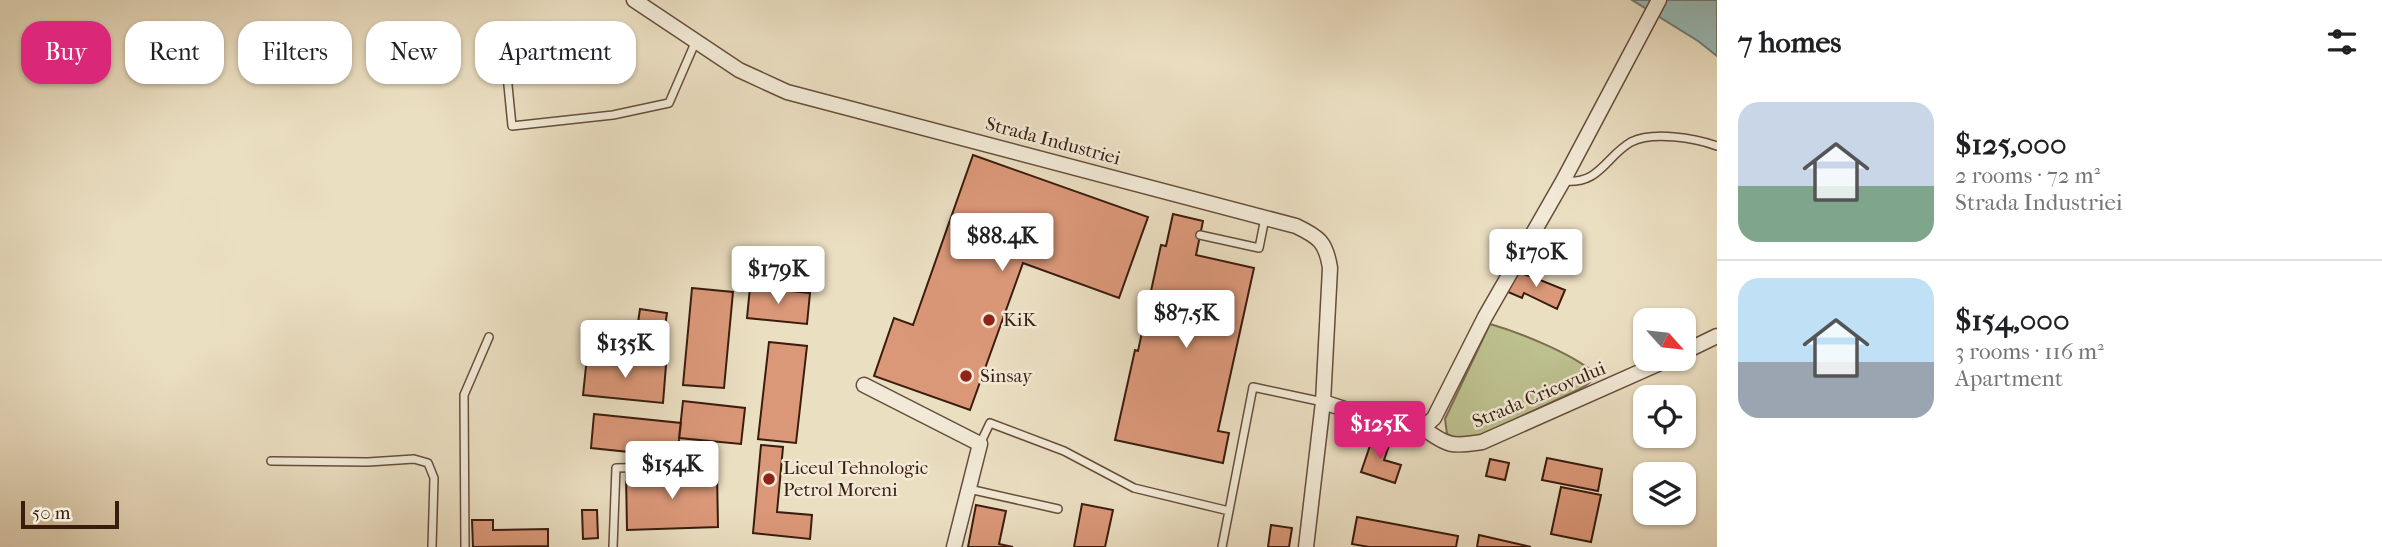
<!DOCTYPE html>
<html lang="en">
<head>
<meta charset="utf-8">
<style>
  body { margin:0; font-family:"IM FELL French Canon",serif; background:#f6f6f6; color:#202124; height:100vh; display:flex; flex-direction:column; font-size:26px; white-space:nowrap }
  * { box-sizing:border-box; margin:0 }
  p { font-size:23px; color:#757577 }
  .icon { flex:none; width:38px; height:38px; fill:none; stroke:currentColor; stroke-width:2; stroke-linecap:round; stroke-linejoin:round }
  .map { position:relative; flex:1; overflow:hidden }
  .side { display:flex; flex-direction:column; background:#fff; width:665px }
  .side>* { flex:none }
  .top-card { position:absolute; left:21px; top:21px; width:665px; height:63px; display:flex; gap:14px }
  .needle { width:46px; rotate:117deg }
  .tools { position:absolute; left:1633px; top:308px; display:grid; gap:14px }
  .tools a { display:grid; place-items:center; width:63px; height:63px; border-radius:14px; background:#fff; box-shadow:0 2px 5px #0004; font-size:35px }
  .scale { position:absolute; left:21px; bottom:18px; width:98px; box-sizing:border-box; padding-left:7px; border:4px solid #3a1c0e; border-top:0; font-size:19px; line-height:24px; white-space:nowrap; color:#3a1c0e; -webkit-text-stroke:5px #f2ead7; paint-order:stroke }
  .price { position:absolute; translate:-50% -60px; padding:0 16px; border-radius:7px; background:#fff; color:#222; font-size:23px; line-height:46px; filter:drop-shadow(0 2px 4px #0008) }
  .price::after { content:''; position:absolute; left:50%; top:42px; width:21px; height:16px; margin-left:-10px; background:inherit; clip-path:polygon(0 0,100% 0,50% 100%) }
  .price.selected { background:#db2777; color:#fff }
  ul { padding:0; list-style:none }
  li { display:flex; align-items:center; gap:21px; height:175px; padding:0 21px }
  li+li { border-top:2px solid #e0e0e0 }
  li span { display:grid; place-items:center; flex:none; width:196px; height:140px; border-radius:21px; color:#555 }
  li>.icon { margin-inline-start:auto }
  span .icon { width:84px; height:84px; fill:#fffc; stroke-width:1 }
  li b { font-size:30px }
  h2 { display:flex; justify-content:space-between; align-items:center; height:84px; padding:0 21px; font-size:30px }
  .chip { padding:0 24px; border-radius:21px; background:#fff; box-shadow:0 2px 5px #0004; font-size:24px; line-height:63px }
  .chip.selected { background:#db2777; color:#fff }
  main { display:flex; flex:1; min-height:0 }
  .map>svg:first-child { display:block }
</style>
</head>
<body>
<main>
<div class="map">
<svg width="1717" height="547" viewBox="0 0 1717 547">
  <rect width="100%" height="100%" fill="#ebdfc2"/>
  <filter id="stains"><feTurbulence type="fractalNoise" baseFrequency=".00286" numOctaves="4"/><feColorMatrix values="0 0 0 0 .2 0 0 0 0 .09 0 0 0 0 .02 0 0 0 .5 -.17"/></filter>
  <radialGradient id="worn" r=".72"><stop offset=".6" stop-color="#630" stop-opacity="0"/><stop offset="1" stop-color="#630" stop-opacity=".3"/></radialGradient>
  <path fill="#bdc08f" stroke="#7c6e4e" stroke-width="2" d="M 1490,324 C 1518,332 1571,353 1593,372 C 1595,382 1586,385 1578,390 L 1477,437 L 1458,439 L 1447,434 L 1445,419 Z"/>
  <path fill="#99bcb9" stroke="#737c75" stroke-width="2" d="M 1632,0 L 1717,0 L 1717,56 L 1698,41 Z"/>
  <path fill="#db9879" stroke="#3a1c0e" stroke-width="2" d="M 973,155 L 1148,217 L 1119,298 L 1023,263 L 970,410 L 874,376 L 894,318 L 913,325 Z
    M 1173,214 L 1203,221 L 1196,255 L 1254,268 L 1218,431 L 1229,433 L 1223,463 L 1115,440 L 1135,350 L 1138,351 L 1161,245 L 1166,246 Z
    M 1531,270 L 1543,274 L 1540,280 L 1565,290 L 1557,309 L 1524,293 L 1522,298 L 1508,292 L 1516,271 L 1529,276 Z
    M 750,287 L 810,293 L 807,324 L 747,318 Z
    M 692,288 L 733,292 L 724,388 L 683,385 Z
    M 640,309 L 667,313 L 662,347 L 635,343 Z
    M 769,342 L 807,346 L 796,443 L 758,439 Z
    M 587,357 L 666,365 L 663,403 L 583,395 Z
    M 683,401 L 745,408 L 741,444 L 679,438 Z
    M 594,414 L 681,423 L 677,457 L 591,448 Z
    M 1374,434 L 1391,440 L 1384,460 L 1401,465 L 1395,483 L 1361,472 Z
    M 761,445 L 783,447 L 777,512 L 812,515 L 810,539 L 753,533 Z
    M 1547,458 L 1602,469 L 1598,491 L 1542,480 Z
    M 1490,459 L 1509,463 L 1505,480 L 1486,476 Z
    M 717,472 L 718,527 L 627,530 L 626,474 Z
    M 1561,487 L 1601,495 L 1591,542 L 1551,534 Z
    M 1082,504 L 1113,510 L 1105,547 L 1074,547 Z
    M 976,505 L 1006,511 L 999,544 L 1013,547 L 968,547 Z
    M 582,510 L 597,510 L 598,538 L 583,539 Z
    M 1357,517 L 1458,536 L 1456,547 L 1369,547 L 1352,544 Z
    M 472,520 L 493,520 L 493,530 L 548,529 L 548,546 L 473,547 Z
    M 1271,525 L 1292,528 L 1289,547 L 1268,547 Z
    M 1479,535 L 1531,547 L 1477,547 Z"/>
  <g fill="none" stroke-linecap="round" stroke-linejoin="round">
    <g stroke="#664d3b" stroke-width="10">
      <path id="service" d="M 506,65 L 512,126 L 613,115 L 669,103 L 695,43
        M 1563,181 C 1600,185 1605,157 1631,142 C 1653,131 1695,138 1717,146
        M 1200,235 L 1259,248 L 1265,218
        M 980,444 L 990,423 L 1064,451 L 1134,488 L 1229,511
        M 271,461 L 368,462 L 414,459 L 428,463 L 434,478 L 432,547
        M 969,489 L 1058,509
        M 465,547 L 464,395 L 489,337
        M 613,547 L 616,468 L 663,467
        M 1222,547 L 1253,387 L 1323,402"/>
    </g>
    <g stroke="#664d3b" stroke-width="17">
      <path id="minor" d="M 634,0 L 739,70 L 787,92 L 1296,226 C 1319,237 1326,242 1330,268 L 1323,402 L 1306,547
        M 1684,352 L 1717,336
        M 864,385 L 980,444 L 954,547
        M 1323,402 L 1409,430 L 1423,428 L 1434,418 L 1485,317 L 1563,181 L 1659,0
        M 1423,428 C 1447,446 1452,447 1482,442 L 1669,359"/>
    </g>
    <use href="#service" stroke="#f2ead7" stroke-width="7"/>
    <use href="#minor" stroke="#f2ead7" stroke-width="14"/>
  </g>
  <g fill="#8f2418" stroke="#f2ead7" stroke-width="2.5">
    <circle cx="989" cy="320" r="7"/>
    <circle cx="966" cy="376" r="7"/>
    <circle cx="769" cy="479" r="7"/>
  </g>
  <g text-anchor="middle" dominant-baseline="central" stroke-width="5" stroke-linejoin="round" paint-order="stroke">
    <g font-size="19" fill="#3a1c0e" stroke="#f2ead7">
      <text transform="translate(1053 141) rotate(15)">Strada Industriei</text>
      <text transform="translate(1539 395) rotate(-23)">Strada Cricovului</text>
    </g>
    <g font-size="19" fill="#3a1c0e" stroke="#f2ead7" text-anchor="start">
      <text x="1003" y="320">KiK</text>
      <text x="980" y="376">Sinsay</text>
      <text x="783" y="468">Liceul Tehnologic<tspan x="783" dy="22">Petrol Moreni</tspan></text>
    </g>
  </g>
  <rect width="100%" height="100%" filter="url(#stains)"/>
  <rect width="100%" height="100%" fill="url(#worn)"/>
</svg>
<div class="tools">
<a><svg class="needle" viewBox="-14 -14 28 28"><path d="M0-13l5 13h-10z" fill="#e53935"/><path d="M0 13l5-13h-10z" fill="#757577"/></svg></a>
<a><svg class="icon" aria-label="locate" viewBox="0 0 24 24"><circle cx="12" cy="12" r="6"/><path d="M12 2v4M12 18v4M2 12h4M18 12h4"/></svg></a>
<a><svg class="icon" aria-label="layers" viewBox="0 0 24 24"><path d="M12 4l9 5-9 5-9-5zM3 14l9 5 9-5"/></svg></a>
</div>
<div class="scale">50 m</div>
<b class="price" style="left:1002px;top:273px">$88.4K</b>
<b class="price" style="left:1536px;top:289px">$170K</b>
<b class="price" style="left:778px;top:306px">$179K</b>
<b class="price" style="left:1186px;top:350px">$87.5K</b>
<b class="price" style="left:625px;top:380px">$135K</b>
<b class="price selected" style="left:1380px;top:461px">$125K</b>
<b class="price" style="left:672px;top:501px">$154K</b>
<div class="top-card">
<a class="chip selected">Buy</a>
<a class="chip">Rent</a>
<a class="chip">Filters</a>
<a class="chip">New</a>
<a class="chip">Apartment</a>
</div>
</div>
<section class="side">
<h2>7 homes<svg class="icon" aria-label="filters" viewBox="0 0 24 24"><path d="M4 7h16M4 17h16"/><circle cx="9" cy="7" r="2"/><circle cx="15" cy="17" r="2"/></svg></h2>
<ul>
<li><span style="background:linear-gradient(#c9d6e8 60%,#7fa58c 0)"><svg class="icon" aria-label="home" viewBox="0 0 24 24"><path d="M3 11l9-7 9 7M6 9v11h12V9"/></svg></span><div><b>$125,000</b><p>2 rooms · 72 m²</p><p>Strada Industriei</p></div></li>
<li><span style="background:linear-gradient(#bfe0f5 60%,#9aa5b1 0)"><svg class="icon" aria-label="home" viewBox="0 0 24 24"><path d="M3 11l9-7 9 7M6 9v11h12V9"/></svg></span><div><b>$154,000</b><p>3 rooms · 116 m²</p><p>Apartment</p></div></li>
</ul>
</section>
</main>
</body>
</html>
